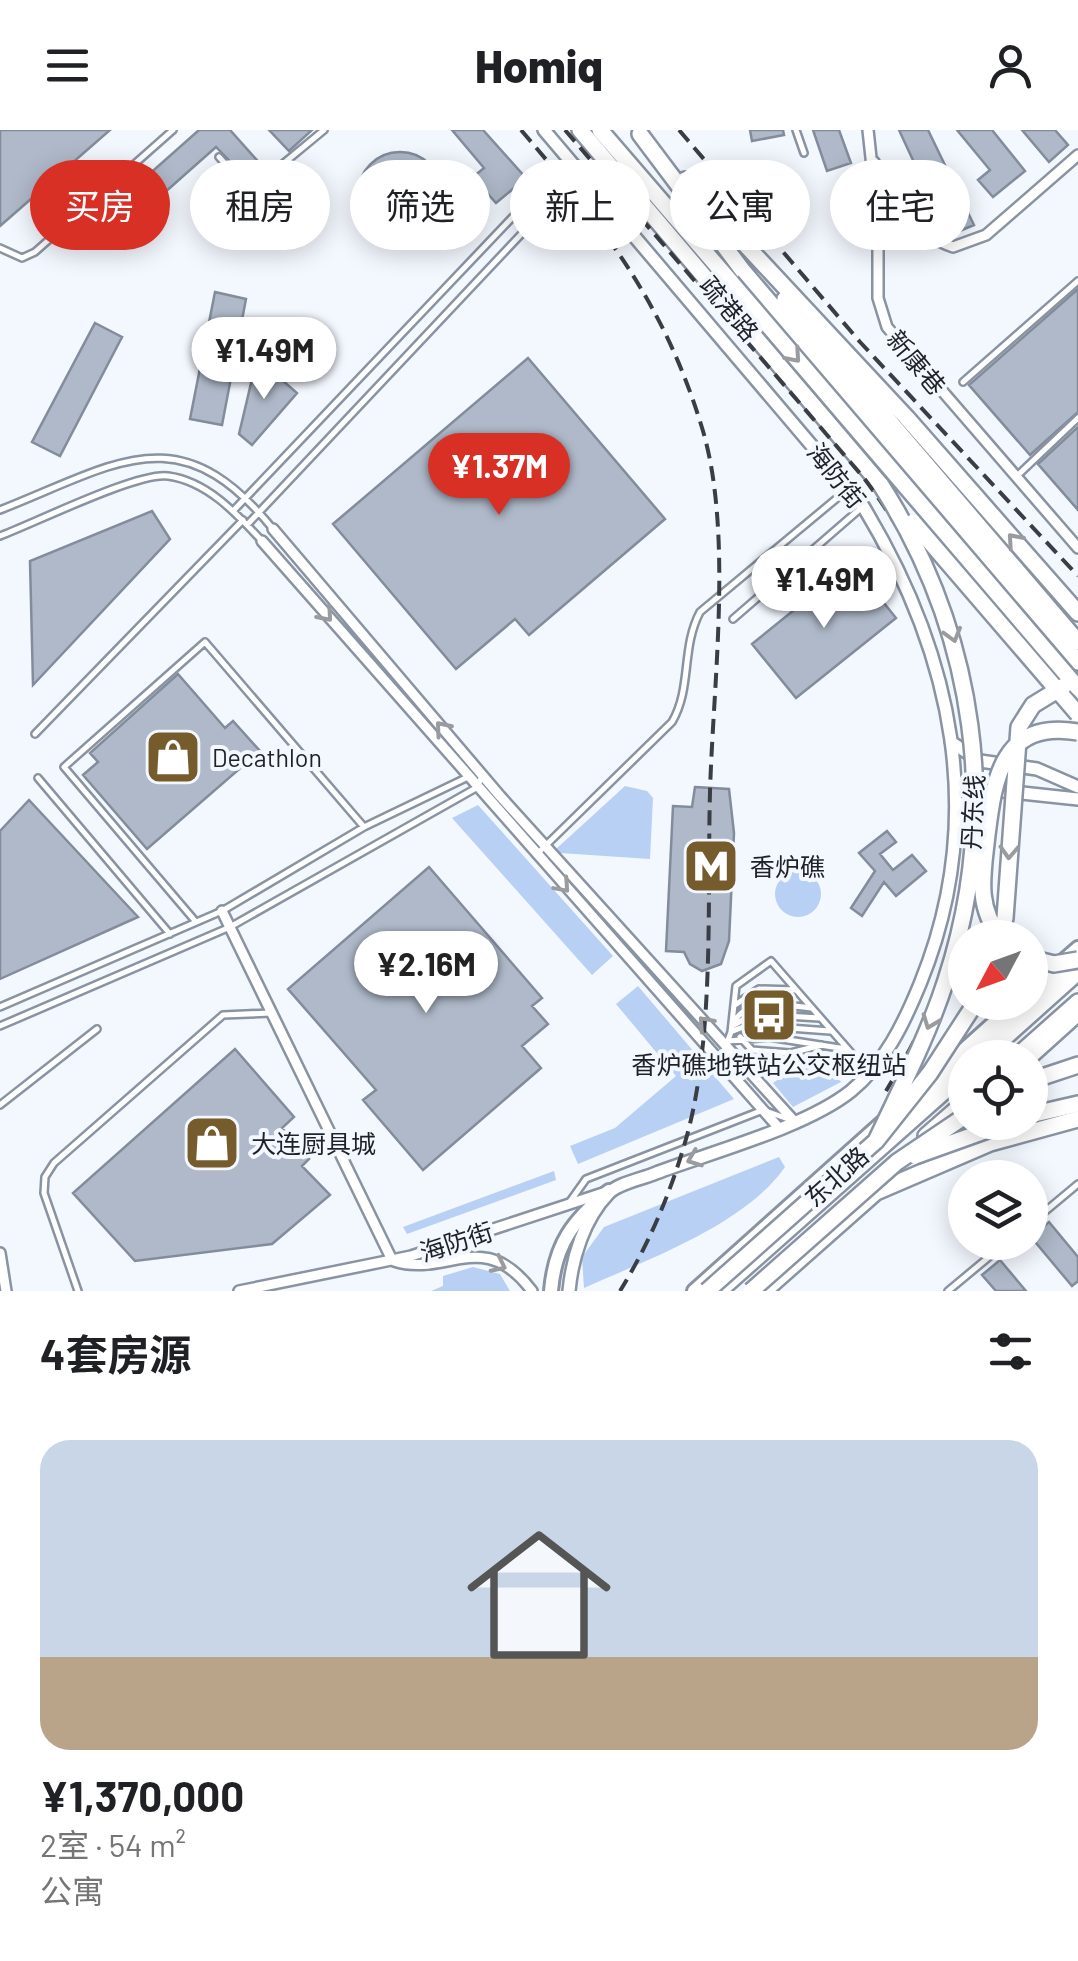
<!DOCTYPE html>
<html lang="zh">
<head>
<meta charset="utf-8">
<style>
  body { margin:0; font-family:Barlow,"Noto Sans SC",sans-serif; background:#f2f2f2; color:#202124; height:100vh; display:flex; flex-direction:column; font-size:38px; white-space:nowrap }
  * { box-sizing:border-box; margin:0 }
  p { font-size:32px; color:#757577 }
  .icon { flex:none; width:55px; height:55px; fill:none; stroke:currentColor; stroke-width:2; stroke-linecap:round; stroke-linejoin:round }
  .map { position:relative; height:1161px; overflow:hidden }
  .sheet { display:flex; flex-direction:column; background:#fff; flex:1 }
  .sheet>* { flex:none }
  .banner { position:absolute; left:30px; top:30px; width:1020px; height:90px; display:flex; gap:20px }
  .needle { width:65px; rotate:229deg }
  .controls { position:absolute; left:948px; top:790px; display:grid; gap:20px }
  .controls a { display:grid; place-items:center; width:100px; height:100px; border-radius:50%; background:#fff; box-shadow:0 5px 25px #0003; font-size:50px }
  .price { position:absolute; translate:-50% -85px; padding:0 22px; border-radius:35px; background:#fff; color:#222; font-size:32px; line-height:65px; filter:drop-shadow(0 2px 5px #0008) }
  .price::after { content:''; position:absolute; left:50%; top:60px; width:30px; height:22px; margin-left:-15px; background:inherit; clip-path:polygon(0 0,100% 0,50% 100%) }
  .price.on { background:#d93025; color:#fff }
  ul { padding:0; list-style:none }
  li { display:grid; align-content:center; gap:20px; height:530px; padding:0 40px }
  li span { display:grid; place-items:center; height:310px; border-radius:30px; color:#555 }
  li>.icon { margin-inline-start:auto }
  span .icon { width:180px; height:180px; fill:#fffc; stroke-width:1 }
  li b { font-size:42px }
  h2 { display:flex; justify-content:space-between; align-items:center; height:120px; padding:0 40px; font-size:42px }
  .tag { padding:0 35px; border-radius:45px; background:#fff; box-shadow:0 5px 25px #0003; font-size:35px; line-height:90px }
  .tag.on { background:#d93025; color:#fff }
  header { display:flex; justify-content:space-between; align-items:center; height:130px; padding:0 40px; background:#fff; font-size:45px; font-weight:800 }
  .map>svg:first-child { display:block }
</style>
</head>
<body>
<header><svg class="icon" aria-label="menu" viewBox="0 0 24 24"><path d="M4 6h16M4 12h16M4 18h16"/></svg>Homiq<svg class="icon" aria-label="person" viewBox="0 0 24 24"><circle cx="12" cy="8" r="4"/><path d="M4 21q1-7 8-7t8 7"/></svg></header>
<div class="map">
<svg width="1078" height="1161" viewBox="0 0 1078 1161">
  <rect width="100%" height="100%" fill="#f3f7fe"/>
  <path fill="#b8d0f4" d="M 625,656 L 647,661 L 653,668 L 650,729 L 560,723 L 556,719 Z
    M 478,675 L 613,826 L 592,845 L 452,688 Z
    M775 764a23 23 0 1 1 46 0a23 23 0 1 1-46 0Z
    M 638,856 L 734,969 L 578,1034 L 570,1016 L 615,998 L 676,946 L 616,874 Z
    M 810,927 L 821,930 L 841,952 L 793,977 L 773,953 Z
    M 779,1027 L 785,1037 C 745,1095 646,1130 584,1158 L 582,1127 L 604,1097 Z
    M 554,1041 L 556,1050 L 407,1104 L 403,1097 Z
    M 473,1137 L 500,1144 L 510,1161 L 431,1161 L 443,1156 L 443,1146 Z"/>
  <path fill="#afb9c9" stroke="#828c9b" stroke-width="2.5" d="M 0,0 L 110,0 L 0,96 Z
    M 199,0 L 230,0 L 263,37 L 248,50 L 216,17 L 128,95 L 112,77 Z
    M 269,0 L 312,0 L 289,21 Z
    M 452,0 L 483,0 L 526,48 L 496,73 L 473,47 L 484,38 Z
    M 750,0 L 783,0 L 784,5 L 752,11 Z
    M 813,0 L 839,0 L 851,33 L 827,41 Z
    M 899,0 L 928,0 L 974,95 L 948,106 Z
    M 957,0 L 992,0 L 1025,41 L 993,67 L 978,50 L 990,40 Z
    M 1022,0 L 1055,0 L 1068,15 L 1049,32 Z
    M358 64a42 42 0 1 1 84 0a42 42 0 1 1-84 0Z
    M 1078,159 L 1078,282 L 1030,325 L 969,255 Z
    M 215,162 L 246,169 L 222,295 L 190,289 Z
    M 95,193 L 122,207 L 60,326 L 32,312 Z
    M 302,212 L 330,234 L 321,245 L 294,222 Z
    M 257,228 L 297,263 L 252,315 L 239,304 Z
    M 528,228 L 665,389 L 529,505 L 515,489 L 456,539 L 333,394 Z
    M 1078,297 L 1078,380 L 1038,334 Z
    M 152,381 L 170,409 L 33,555 L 30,431 Z
    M 852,433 L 896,488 L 796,568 L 752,514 Z
    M 178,544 L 225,598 L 233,591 L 260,621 L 147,719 L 83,645 L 98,632 L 90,623 Z
    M 695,657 L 729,659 L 734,703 L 729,811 L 721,834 L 702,841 L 690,834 L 684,822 L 666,821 L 673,676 L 692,677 Z
    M 29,670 L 138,787 L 0,849 L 0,701 Z
    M 887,701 L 896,712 L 880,724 L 893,740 L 912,725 L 926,741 L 896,766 L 884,752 L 862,786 L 851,778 L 875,741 L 859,723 Z
    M 429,737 L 542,868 L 532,876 L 548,894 L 522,916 L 541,938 L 423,1040 L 363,970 L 376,960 L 288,859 Z
    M 235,919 L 294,987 L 282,998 L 309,1029 L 302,1036 L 330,1065 L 272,1114 L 135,1131 L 73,1063 Z
    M 1049,1092 L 1078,1127 L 1078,1151 L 1072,1156 L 1031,1107 Z
    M 1000,1130 L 1026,1161 L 996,1161 L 982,1145 Z"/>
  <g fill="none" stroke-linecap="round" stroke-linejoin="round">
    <g stroke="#8993a2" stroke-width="10">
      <path id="service" d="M 796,0 L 804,23
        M 219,27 L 250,61 L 324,0
        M 0,118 L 22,128 L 35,122 L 173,0
        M 963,252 L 1078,151
        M 1016,347 L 1078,288
        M 0,380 C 117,334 179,283 273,399
        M 234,380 L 566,31
        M 247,395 L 578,44
        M 0,406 C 35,393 137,342 168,346 C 207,351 237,384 262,411
        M 733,489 L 861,378
        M 35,604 L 243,390
        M 38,648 L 170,804
        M 536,725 L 672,592 C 692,558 681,518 700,482 L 848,359
        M 196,792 L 64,637 L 205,512 L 364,697
        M 735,875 L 759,859 L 796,860
        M 0,877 L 222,781 L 364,697 L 470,646
        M 733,893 C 749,865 784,876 812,878
        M 734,895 L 753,884 L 819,888
        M 0,896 L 230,797 L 476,658 L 483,645
        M 733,901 L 748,895 L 830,901
        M 740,907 L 752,920 L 790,923 L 822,915
        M 729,911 L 769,907 L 846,919
        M 721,929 L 731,902 L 736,856 L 771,831 L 867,941
        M 0,975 L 97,899
        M 569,1073 L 586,1049 L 763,980 L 791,990
        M 1030,1094 L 1078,1054
        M 78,1161 L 44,1063 L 45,1047 L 54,1033 L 223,885 L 271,883
        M 948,1161 L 1007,1112"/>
    </g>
    <g stroke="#8993a2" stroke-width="14">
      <path id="minor" d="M 868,0 L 878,92 L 878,168 L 887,197 L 1078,418
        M 874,32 C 893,70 910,102 953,117 L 986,105 L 1078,25
        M 878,92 L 887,86 L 909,93
        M 273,399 L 500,666 L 794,991
        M 262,411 L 778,997
        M 222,781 L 392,1130
        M 0,1123 L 6,1161
        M 394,1131 C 447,1148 483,1096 532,1161
        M 239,1161 L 411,1126 L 603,1063"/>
    </g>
    <g stroke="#8993a2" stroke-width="16">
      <path id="tertiary" d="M 544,0 L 863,376 C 953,525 988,688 920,854 C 904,893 885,933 851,961 C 806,997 712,1022 656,1043 C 643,1049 617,1053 608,1064 C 584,1089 572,1128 569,1161
        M 951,612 L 980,631 L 1037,639 L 1078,657
        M 957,678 L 984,659 L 1078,669"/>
    </g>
    <g stroke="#8993a2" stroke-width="18">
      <path id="secondary" d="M 1030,860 L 1078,818
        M 929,951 L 1017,872
        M 551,1161 C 555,1114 573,1090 609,1061
        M 694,1161 L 884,991"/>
    </g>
    <g stroke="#8993a2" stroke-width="20">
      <path id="primary" d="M 982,928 L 1078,842
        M 1028,928 L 1078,883
        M 719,1161 L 965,943
        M 764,1161 L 876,1062 L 990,1013 L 1078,989"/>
    </g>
    <g stroke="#8993a2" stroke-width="20">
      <path id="trunk" d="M 580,0 L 881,355
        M 600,0 L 731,152
        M 640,4 L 743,141 L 1078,532
        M 685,50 L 907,288 L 1078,483
        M 785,169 L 1078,512
        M 969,928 L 1078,830
        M 1015,928 L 1078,872
        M 1030,951 L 1078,935
        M 1030,985 L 1078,974
        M 897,991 L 965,931
        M 926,1006 L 965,972"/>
    </g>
    <use href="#service" stroke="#fff" stroke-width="5"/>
    <use href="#minor" stroke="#fff" stroke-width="9"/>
    <use href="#tertiary" stroke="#fff" stroke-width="11"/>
    <use href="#secondary" stroke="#fff" stroke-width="12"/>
    <use href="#primary" stroke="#fff" stroke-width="15"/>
    <use href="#trunk" stroke="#fff" stroke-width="15"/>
    <path stroke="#3a3d44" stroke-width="4" stroke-dasharray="15 8" stroke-linecap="butt" d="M 521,0 C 605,98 665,174 703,301 C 733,404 713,554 710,662 C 707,769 715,907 686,1009 C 671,1062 649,1114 620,1161
      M 565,0 L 864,348 C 1011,547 1013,752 886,961
      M 679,0 L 860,212 L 1078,446"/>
    <g stroke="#8993a2" stroke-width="20" stroke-linecap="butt">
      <path id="trunk-bridge" d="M 731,152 L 1078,558
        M 913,392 L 1078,584
        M 1000,808 L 1005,788 L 1019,597 L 1033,575 L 1064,556
        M 1001,808 C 975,775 983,744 987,705 C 994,649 1002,589 1078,602
        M 1030,828 L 1054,834 L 1078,830
        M 876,1011 C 901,958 928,906 946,850 C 1001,681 976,504 881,355
        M 915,1026 L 1010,992
        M 707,1161 L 876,1011 L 930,943 L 976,872
        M 751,1161 L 897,1032 L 965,986"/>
    </g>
    <use href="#trunk-bridge" stroke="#fff" stroke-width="15"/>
  </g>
  <defs><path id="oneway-chevron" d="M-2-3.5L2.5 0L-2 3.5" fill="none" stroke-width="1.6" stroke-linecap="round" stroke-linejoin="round" transform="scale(2.5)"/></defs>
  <g stroke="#9a9b9e">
    <use href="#oneway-chevron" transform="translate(794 226) rotate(49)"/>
    <use href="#oneway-chevron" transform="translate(1014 410) rotate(-131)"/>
    <use href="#oneway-chevron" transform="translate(326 485) rotate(49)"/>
    <use href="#oneway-chevron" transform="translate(953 505) rotate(74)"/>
    <use href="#oneway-chevron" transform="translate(442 598) rotate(-130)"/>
    <use href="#oneway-chevron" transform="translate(1009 722) rotate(93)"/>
    <use href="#oneway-chevron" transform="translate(563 756) rotate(48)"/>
    <use href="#oneway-chevron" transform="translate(930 892) rotate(111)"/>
    <use href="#oneway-chevron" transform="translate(705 893) rotate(-132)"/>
    <use href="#oneway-chevron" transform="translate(694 1029) rotate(159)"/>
    <use href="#oneway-chevron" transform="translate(499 1135) rotate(26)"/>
  </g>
  <defs>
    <g id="shop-square" transform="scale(2.875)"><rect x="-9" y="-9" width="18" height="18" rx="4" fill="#765b2d" stroke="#f3f7fe"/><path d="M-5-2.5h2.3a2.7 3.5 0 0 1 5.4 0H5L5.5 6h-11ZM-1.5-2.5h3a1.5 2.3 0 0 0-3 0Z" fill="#fff"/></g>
    <g id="metro-square" transform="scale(2.875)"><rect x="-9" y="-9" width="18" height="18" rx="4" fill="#765b2d" stroke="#f3f7fe"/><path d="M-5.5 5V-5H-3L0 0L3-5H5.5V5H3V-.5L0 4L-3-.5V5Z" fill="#fff"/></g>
    <g id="bus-square" transform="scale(2.875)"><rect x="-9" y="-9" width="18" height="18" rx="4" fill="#765b2d" stroke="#f3f7fe"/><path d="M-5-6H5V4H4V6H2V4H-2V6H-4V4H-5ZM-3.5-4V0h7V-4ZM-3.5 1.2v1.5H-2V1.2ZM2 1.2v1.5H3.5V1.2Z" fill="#fff"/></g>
  </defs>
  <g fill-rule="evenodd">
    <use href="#shop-square" x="173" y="627"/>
    <use href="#metro-square" x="711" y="736"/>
    <use href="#bus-square" x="769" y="885"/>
    <use href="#shop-square" x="212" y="1013"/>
  </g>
  <g text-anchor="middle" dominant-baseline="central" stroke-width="8" stroke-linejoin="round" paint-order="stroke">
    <g font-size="25" fill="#1e2127" stroke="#f3f7fe">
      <text transform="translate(730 178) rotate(50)">疏港路</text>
      <text transform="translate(917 232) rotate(50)">新康巷</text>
      <text transform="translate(837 345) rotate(51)">海防街</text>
      <text transform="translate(972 682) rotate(-87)">丹东线</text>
      <text transform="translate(836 1046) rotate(-42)">东北路</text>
      <text transform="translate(456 1111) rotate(-18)">海防街</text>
    </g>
    <g font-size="25" fill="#1e2127" stroke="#f3f7fe" text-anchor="start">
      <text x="212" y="627">Decathlon</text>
      <text x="750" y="736">香炉礁</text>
      <text x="769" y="934" text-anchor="middle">香炉礁地铁站公交枢纽站</text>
      <text x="251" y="1013">大连厨具城</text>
    </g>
  </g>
</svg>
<div class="controls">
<a><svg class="needle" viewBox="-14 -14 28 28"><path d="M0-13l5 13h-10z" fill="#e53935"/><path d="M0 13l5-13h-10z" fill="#757577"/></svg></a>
<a><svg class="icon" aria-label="locate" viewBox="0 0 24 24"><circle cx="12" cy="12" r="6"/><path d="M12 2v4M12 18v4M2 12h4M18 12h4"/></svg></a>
<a><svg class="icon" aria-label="layers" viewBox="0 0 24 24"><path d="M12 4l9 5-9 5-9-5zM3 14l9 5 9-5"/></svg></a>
</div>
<b class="price" style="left:264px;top:272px">¥1.49M</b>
<b class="price on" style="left:499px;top:388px">¥1.37M</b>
<b class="price" style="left:824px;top:501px">¥1.49M</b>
<b class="price" style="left:426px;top:886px">¥2.16M</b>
<div class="banner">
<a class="tag on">买房</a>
<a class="tag">租房</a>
<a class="tag">筛选</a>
<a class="tag">新上</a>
<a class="tag">公寓</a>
<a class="tag">住宅</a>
</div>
</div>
<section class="sheet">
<h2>4套房源<svg class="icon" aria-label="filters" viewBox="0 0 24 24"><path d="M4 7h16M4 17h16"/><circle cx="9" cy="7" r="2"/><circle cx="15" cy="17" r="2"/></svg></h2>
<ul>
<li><span style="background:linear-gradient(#c9d6e8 70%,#b9a48a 0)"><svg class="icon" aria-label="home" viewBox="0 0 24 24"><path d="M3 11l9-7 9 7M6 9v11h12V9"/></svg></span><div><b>¥1,370,000</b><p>2室 · 54 m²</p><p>公寓</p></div></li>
</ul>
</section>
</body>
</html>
